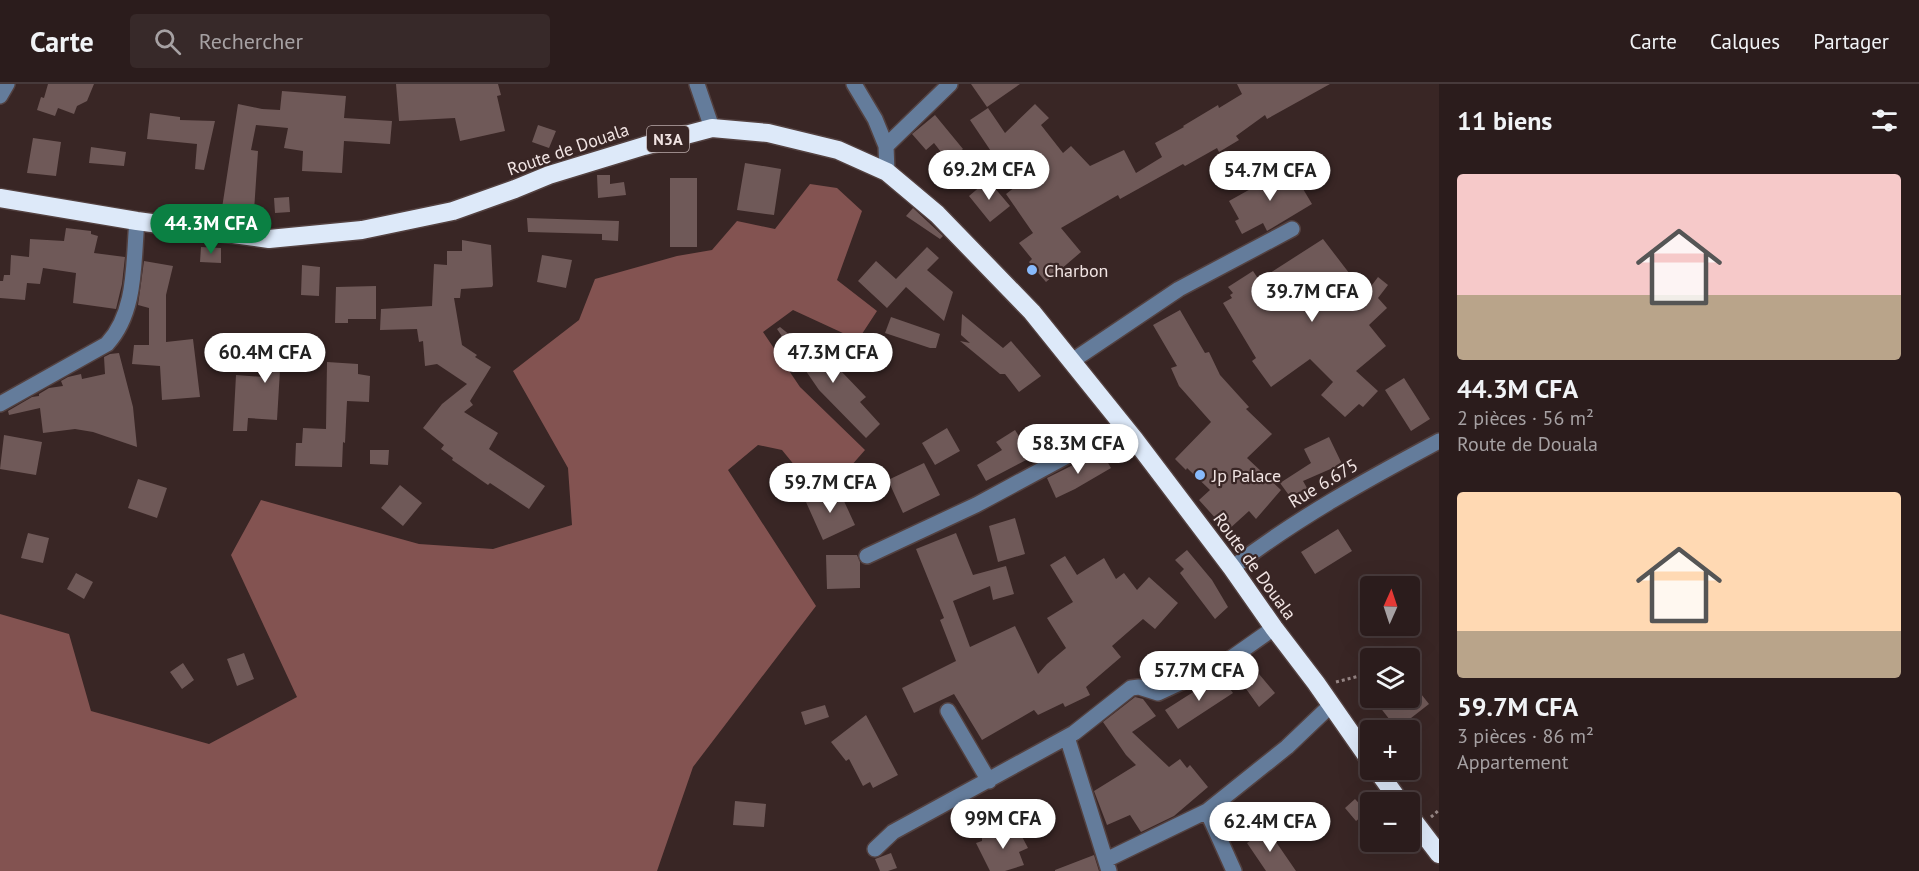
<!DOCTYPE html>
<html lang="fr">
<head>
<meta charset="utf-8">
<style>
  body { margin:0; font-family:"PT Sans",sans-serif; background:#372929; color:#f1f3f6; height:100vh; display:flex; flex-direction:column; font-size:22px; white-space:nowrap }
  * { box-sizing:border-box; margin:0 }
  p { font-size:20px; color:#a6a1a3 }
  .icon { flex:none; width:33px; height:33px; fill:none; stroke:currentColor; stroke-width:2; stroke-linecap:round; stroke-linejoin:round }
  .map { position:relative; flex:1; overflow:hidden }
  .panel { display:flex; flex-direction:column; background:#2b1c1c; width:480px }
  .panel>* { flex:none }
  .needle { width:39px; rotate:3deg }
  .fabs { position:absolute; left:1360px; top:492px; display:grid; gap:12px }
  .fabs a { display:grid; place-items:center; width:60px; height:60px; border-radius:6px; background:#2b1c1c; box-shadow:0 6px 24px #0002,0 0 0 2px #473a3b; font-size:30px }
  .price { position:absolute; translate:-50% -51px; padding:0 14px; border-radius:21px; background:#fff; color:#222; font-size:20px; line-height:39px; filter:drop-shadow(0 2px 3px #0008) }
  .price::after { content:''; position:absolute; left:50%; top:36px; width:18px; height:14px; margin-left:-9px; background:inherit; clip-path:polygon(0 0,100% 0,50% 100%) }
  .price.active { background:#0b8043; color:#fff }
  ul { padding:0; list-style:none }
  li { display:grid; align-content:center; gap:12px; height:318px; padding:0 18px }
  li span { display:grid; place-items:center; height:186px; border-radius:6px; color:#555 }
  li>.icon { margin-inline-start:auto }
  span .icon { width:108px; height:108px; fill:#fffc; stroke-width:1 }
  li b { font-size:26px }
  h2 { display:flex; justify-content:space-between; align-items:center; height:72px; padding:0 18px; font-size:26px }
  header { display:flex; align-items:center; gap:36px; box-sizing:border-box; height:84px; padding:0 30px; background:#2b1c1c; border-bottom:2px solid #473a3b }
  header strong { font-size:28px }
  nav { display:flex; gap:33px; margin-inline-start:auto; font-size:21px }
  .search { width:420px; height:54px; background:#372929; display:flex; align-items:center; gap:15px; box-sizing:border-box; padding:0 21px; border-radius:6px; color:#a6a1a3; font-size:22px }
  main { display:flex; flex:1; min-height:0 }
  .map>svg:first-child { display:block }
</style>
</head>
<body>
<header>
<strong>Carte</strong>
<div class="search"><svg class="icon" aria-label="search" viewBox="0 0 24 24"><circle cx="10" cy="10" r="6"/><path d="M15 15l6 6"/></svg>Rechercher</div>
<nav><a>Carte</a><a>Calques</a><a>Partager</a></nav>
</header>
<main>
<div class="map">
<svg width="1439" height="787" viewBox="0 0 1439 787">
  <rect width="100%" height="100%" fill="#392625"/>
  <path fill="#835351" d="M 810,100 L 837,104 L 862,127 L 837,196 L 877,227 L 858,256 L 793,226 L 763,248 L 800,303 L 865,366 L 843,391 L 809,399 L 782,366 L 758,361 L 728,386 L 816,522 L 693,683 L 657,787 L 0,787 L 0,530 L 69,550 L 91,627 L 209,660 L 297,613 L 231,471 L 261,416 L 419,460 L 493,465 L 572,441 L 568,384 L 513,287 L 579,236 L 595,195 L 677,172 L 712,166 L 737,137 L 775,145 Z"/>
  <path fill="#6f5958" d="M 48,0 L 94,0 L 87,17 L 77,22 L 74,30 L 58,24 L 55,32 L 37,26 L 41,13 L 44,14 Z
    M 396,0 L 498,0 L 501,11 L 497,12 L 505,47 L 460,57 L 455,34 L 399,37 Z
    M 971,0 L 1020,0 L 987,23 Z
    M 1237,0 L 1330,0 L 1267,35 L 1265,31 L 1236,52 L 1239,56 L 1219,68 L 1217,64 L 1185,82 L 1183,80 L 1120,115 L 1118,111 L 1061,144 L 1081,168 L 1046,198 L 1029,178 L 1032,175 L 1019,159 L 1033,149 L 1006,110 L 1015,103 L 970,36 L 988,24 L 1005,49 L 1035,20 L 1049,34 L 1041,41 L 1063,69 L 1071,62 L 1090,82 L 1124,66 L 1136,89 L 1162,73 L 1155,59 L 1184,43 L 1183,42 L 1218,21 L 1219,24 L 1242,10 Z
    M 282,7 L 346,12 L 344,34 L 392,37 L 390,60 L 344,57 L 342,89 L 302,87 L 303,67 L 284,64 L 288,44 L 256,41 L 251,66 L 258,67 L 254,127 L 222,124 L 238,20 L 262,25 L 280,26 Z
    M 150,29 L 180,33 L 180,36 L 215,37 L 204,86 L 195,85 L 197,60 L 147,55 Z
    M 935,31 L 963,65 L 948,77 L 934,59 L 926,66 L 912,50 Z
    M 538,41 L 556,47 L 549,64 L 532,58 Z
    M 33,54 L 61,58 L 56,92 L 27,89 Z
    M 91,63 L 126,68 L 124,82 L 89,79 Z
    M 745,79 L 781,85 L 774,131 L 737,126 Z
    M 1290,83 L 1312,120 L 1267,147 L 1263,139 L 1242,150 L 1235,137 L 1239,135 L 1229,117 Z
    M 597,91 L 610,91 L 610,100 L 624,98 L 626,111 L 598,114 Z
    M 670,94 L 697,94 L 697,163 L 670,163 Z
    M 988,96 L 1010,122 L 990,138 L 969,112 Z
    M 289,113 L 290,128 L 275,129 L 274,114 Z
    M 913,124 L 943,152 L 940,155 L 906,132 Z
    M 527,134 L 619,137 L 618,157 L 602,156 L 602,150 L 528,148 Z
    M 66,144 L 91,147 L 91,150 L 98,152 L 94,169 L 125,173 L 122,200 L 116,225 L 73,219 L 76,189 L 43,184 L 40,200 L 27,199 L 25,216 L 0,214 L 0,197 L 3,197 L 4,191 L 10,191 L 11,171 L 29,173 L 30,155 L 64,157 Z
    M 1323,155 L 1356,198 L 1360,194 L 1369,205 L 1378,193 L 1388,201 L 1378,214 L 1387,224 L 1369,241 L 1386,262 L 1356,287 L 1378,307 L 1363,323 L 1359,320 L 1345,333 L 1321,311 L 1333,298 L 1310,275 L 1271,303 L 1252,277 L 1256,274 L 1223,219 L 1232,214 L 1230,211 L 1233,209 L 1228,203 L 1253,187 L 1259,196 Z
    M 462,156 L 491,161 L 493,201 L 492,203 L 461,205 L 460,214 L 454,214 L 462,261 L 477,271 L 475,273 L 491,283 L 470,317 L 473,321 L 464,328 L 498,349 L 489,365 L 545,402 L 529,425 L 490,399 L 488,401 L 452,376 L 453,374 L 441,365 L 444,361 L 423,344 L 442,320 L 467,300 L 437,280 L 425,282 L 423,257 L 419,258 L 417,245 L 380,246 L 381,225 L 432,222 L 434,180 L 447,181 L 447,167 L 462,167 Z
    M 201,163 L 221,164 L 221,179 L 200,178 Z
    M 927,163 L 939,174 L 927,186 L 953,208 L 944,237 L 906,203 L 887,224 L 858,197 L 876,177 L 896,195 Z
    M 542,171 L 572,176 L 566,204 L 537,198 Z
    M 144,177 L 173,182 L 166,211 L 166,258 L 193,255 L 200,313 L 162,316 L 160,282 L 132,280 L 134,261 L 149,261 L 149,224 L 138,221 Z
    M 302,181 L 320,183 L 319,212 L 301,211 Z
    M 376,202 L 376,235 L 348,235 L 348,239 L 335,239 L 336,203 Z
    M 1180,226 L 1205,269 L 1209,268 L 1220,291 L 1249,323 L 1246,325 L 1272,350 L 1247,374 L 1281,406 L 1256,435 L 1249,427 L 1227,447 L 1199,416 L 1210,406 L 1187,384 L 1186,386 L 1175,375 L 1211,338 L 1179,302 L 1171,284 L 1177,282 L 1153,241 Z
    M 962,230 L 1003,264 L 1011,257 L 1041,292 L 1019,308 L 1005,290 L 1000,290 L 960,257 L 970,259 L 961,251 Z
    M 891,233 L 940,250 L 936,264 L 930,264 L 885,249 Z
    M 780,243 L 806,264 L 817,257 L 839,289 L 841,287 L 866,313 L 860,318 L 880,340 L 866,354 L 819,306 L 777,245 Z
    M 268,254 L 302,257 L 299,287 L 280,286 L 277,336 L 248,334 L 247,347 L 233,347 L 236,291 L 264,293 Z
    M 119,269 L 133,323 L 137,363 L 93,348 L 75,345 L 43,349 L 40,324 L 9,331 L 8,327 L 32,313 L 39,312 L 39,310 L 49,304 L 63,302 L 61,297 L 68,293 L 81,290 L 82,295 L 105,290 L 104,273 L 110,270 Z
    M 327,278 L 358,280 L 358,290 L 370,292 L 369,318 L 347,317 L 345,359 L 343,358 L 342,383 L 295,382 L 296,359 L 302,359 L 303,344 L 326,345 Z
    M 1404,294 L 1430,335 L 1411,347 L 1385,306 Z
    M 947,344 L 960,367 L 935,381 L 922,359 Z
    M 1015,346 L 1032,373 L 986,397 L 977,381 L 1002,366 L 996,358 Z
    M 4,351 L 42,358 L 36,391 L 0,385 Z
    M 1329,353 L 1342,380 L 1303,397 L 1307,404 L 1291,414 L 1280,399 L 1311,379 L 1304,365 Z
    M 370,366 L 389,366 L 388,381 L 370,380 Z
    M 1104,372 L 1111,384 L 1075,405 L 1056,414 L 1047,394 L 1085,375 Z
    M 924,379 L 940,411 L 903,429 L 888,396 Z
    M 138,395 L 167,404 L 157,434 L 128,424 Z
    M 400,401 L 422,419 L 403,442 L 381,424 Z
    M 838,404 L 855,441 L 823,456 L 806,418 Z
    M 1015,434 L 1025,470 L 998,478 L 989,442 Z
    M 1338,445 L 1352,467 L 1315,490 L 1301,468 Z
    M 28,449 L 49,454 L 43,479 L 21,474 Z
    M 956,449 L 973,491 L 1006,482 L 1014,510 L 993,516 L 990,502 L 953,517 L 970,563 L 1015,542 L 1038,590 L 1047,580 L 1066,564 L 1047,534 L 1073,518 L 1050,481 L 1065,472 L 1077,491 L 1104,474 L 1116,495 L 1124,489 L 1137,506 L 1149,493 L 1178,519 L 1155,545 L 1143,535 L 1112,562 L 1121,573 L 1086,603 L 1090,611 L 1065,623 L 1063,619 L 1038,631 L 1034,626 L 982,656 L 954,610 L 914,629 L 902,604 L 956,577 L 940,536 L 944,534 L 916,465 Z
    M 1187,466 L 1212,496 L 1228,523 L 1215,535 L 1180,489 L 1184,485 L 1175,476 Z
    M 826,471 L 857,471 L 860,478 L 860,504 L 827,505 Z
    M 76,489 L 93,498 L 84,515 L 67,505 Z
    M 244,569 L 254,595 L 237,602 L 227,575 Z
    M 183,579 L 194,596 L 182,605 L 170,588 Z
    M 1259,590 L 1275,609 L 1259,623 L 1244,602 Z
    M 1220,591 L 1233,609 L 1178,645 L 1165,626 Z
    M 1410,596 L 1429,620 L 1397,645 L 1379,622 L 1389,614 L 1410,614 Z
    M 1135,613 L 1143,615 L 1156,632 L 1132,648 L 1169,683 L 1180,675 L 1187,684 L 1190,681 L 1208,703 L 1174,732 L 1141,748 L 1130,731 L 1107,741 L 1094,707 L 1136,681 L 1126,671 L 1103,638 Z
    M 825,621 L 829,633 L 805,641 L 801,628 Z
    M 866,631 L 898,691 L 873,704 L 870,698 L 863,702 L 849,675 L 846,677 L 831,658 Z
    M 1355,715 L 1367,728 L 1356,737 L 1345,724 Z
    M 735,717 L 766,720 L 764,743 L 733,741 Z
    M 1009,743 L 1011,746 L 1018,745 L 1028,764 L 1019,768 L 1024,781 L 1005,787 L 990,787 L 976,759 L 982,757 L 982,753 Z
    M 1267,745 L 1296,787 L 1266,787 L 1247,759 Z
    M 891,769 L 897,784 L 888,787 L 880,787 L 875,775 Z
    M 1094,771 L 1099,787 L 1055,787 L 1055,786 Z"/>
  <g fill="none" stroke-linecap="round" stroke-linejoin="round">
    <g stroke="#534140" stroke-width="18">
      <path id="minor" d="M 697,0 L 712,44
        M 854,0 L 875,35 L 886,62 L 887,88
        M 0,12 L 7,0
        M 886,62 L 950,0
        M 1072,277 L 1179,205 L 1292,145
        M 0,320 L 107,260 C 137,228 133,177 137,137
        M 867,472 L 976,421 L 1067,372 L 1082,366 L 1135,356
        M 1232,484 C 1297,434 1366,396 1439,357
        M 948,627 L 989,697
        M 1067,653 L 1109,787
        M 1207,727 L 1234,787
        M 875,765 L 893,748 L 1074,649 L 1131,604 L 1139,603 L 1158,609 L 1227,577 L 1274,544
        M 1106,776 L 1207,727 L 1287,663 L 1331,621"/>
    </g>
    <g stroke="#534140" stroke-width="21">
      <path id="highway" d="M 0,114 L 137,137 L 269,155 L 362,146 L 453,127 L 515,105 L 549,91 L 644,62 L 712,44 L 768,49 L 838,66 L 887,88 L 937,130 L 1032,228 L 1135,356 L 1232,484 L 1274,544 L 1316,599 L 1371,678
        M 1377,686 L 1400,718
        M 1410,732 L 1439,770"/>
    </g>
    <path stroke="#968685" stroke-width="3" stroke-dasharray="3 3" stroke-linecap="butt" d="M 1336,598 L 1363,591 L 1371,591
      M 1431,733 L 1439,726"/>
    <use href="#minor" stroke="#647c9b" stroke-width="15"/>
    <use href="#highway" stroke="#dde9f9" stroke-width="18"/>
  </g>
  <g fill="#88bafc" stroke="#392625" stroke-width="2">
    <circle cx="1032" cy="186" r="6"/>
    <circle cx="1200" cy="391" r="6"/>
  </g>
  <g text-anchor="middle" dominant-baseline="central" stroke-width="4.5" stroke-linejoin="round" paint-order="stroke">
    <rect fill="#392625" stroke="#baabaa" stroke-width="1.5" x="647" y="42" width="42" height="26" rx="4.5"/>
    <g font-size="16" font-weight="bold" fill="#f1e4e3">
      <text x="668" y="55">N3A</text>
    </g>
    <g font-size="18" fill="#f1e4e3" stroke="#392625">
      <text transform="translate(568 65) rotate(-19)">Route de Douala</text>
      <text transform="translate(1323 399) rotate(-31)">Rue 6.675</text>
      <text transform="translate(1255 482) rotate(54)">Route de Douala</text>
    </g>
    <g font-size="18" fill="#f1e4e3" stroke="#392625" text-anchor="start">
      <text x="1044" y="186">Charbon</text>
      <text x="1212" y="391">Jp Palace</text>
    </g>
  </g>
</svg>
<div class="fabs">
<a><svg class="needle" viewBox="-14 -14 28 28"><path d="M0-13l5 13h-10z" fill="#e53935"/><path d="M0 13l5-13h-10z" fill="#a6a1a3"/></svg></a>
<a><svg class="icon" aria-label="layers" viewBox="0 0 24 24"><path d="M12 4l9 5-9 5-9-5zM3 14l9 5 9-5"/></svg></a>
<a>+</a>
<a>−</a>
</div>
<b class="price" style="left:989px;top:117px">69.2M CFA</b>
<b class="price" style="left:1270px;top:118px">54.7M CFA</b>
<b class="price active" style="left:211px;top:171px">44.3M CFA</b>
<b class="price" style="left:1312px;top:239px">39.7M CFA</b>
<b class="price" style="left:265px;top:300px">60.4M CFA</b>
<b class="price" style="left:833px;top:300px">47.3M CFA</b>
<b class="price" style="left:1078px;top:391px">58.3M CFA</b>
<b class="price" style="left:830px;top:430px">59.7M CFA</b>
<b class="price" style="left:1199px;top:618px">57.7M CFA</b>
<b class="price" style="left:1003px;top:766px">99M CFA</b>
<b class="price" style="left:1270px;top:769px">62.4M CFA</b>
</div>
<section class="panel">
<h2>11 biens<svg class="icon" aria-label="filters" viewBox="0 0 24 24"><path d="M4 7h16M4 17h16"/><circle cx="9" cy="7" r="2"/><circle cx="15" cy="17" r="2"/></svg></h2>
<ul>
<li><span style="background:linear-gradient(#f6c9c9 65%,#b9a48a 0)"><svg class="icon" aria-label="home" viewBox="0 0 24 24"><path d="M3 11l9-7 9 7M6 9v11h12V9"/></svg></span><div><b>44.3M CFA</b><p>2 pièces · 56 m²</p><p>Route de Douala</p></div></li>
<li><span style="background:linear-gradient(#ffd9b3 75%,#b9a48a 0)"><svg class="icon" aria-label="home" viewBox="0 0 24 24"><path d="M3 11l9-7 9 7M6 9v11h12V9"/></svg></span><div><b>59.7M CFA</b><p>3 pièces · 86 m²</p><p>Appartement</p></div></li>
</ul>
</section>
</main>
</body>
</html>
